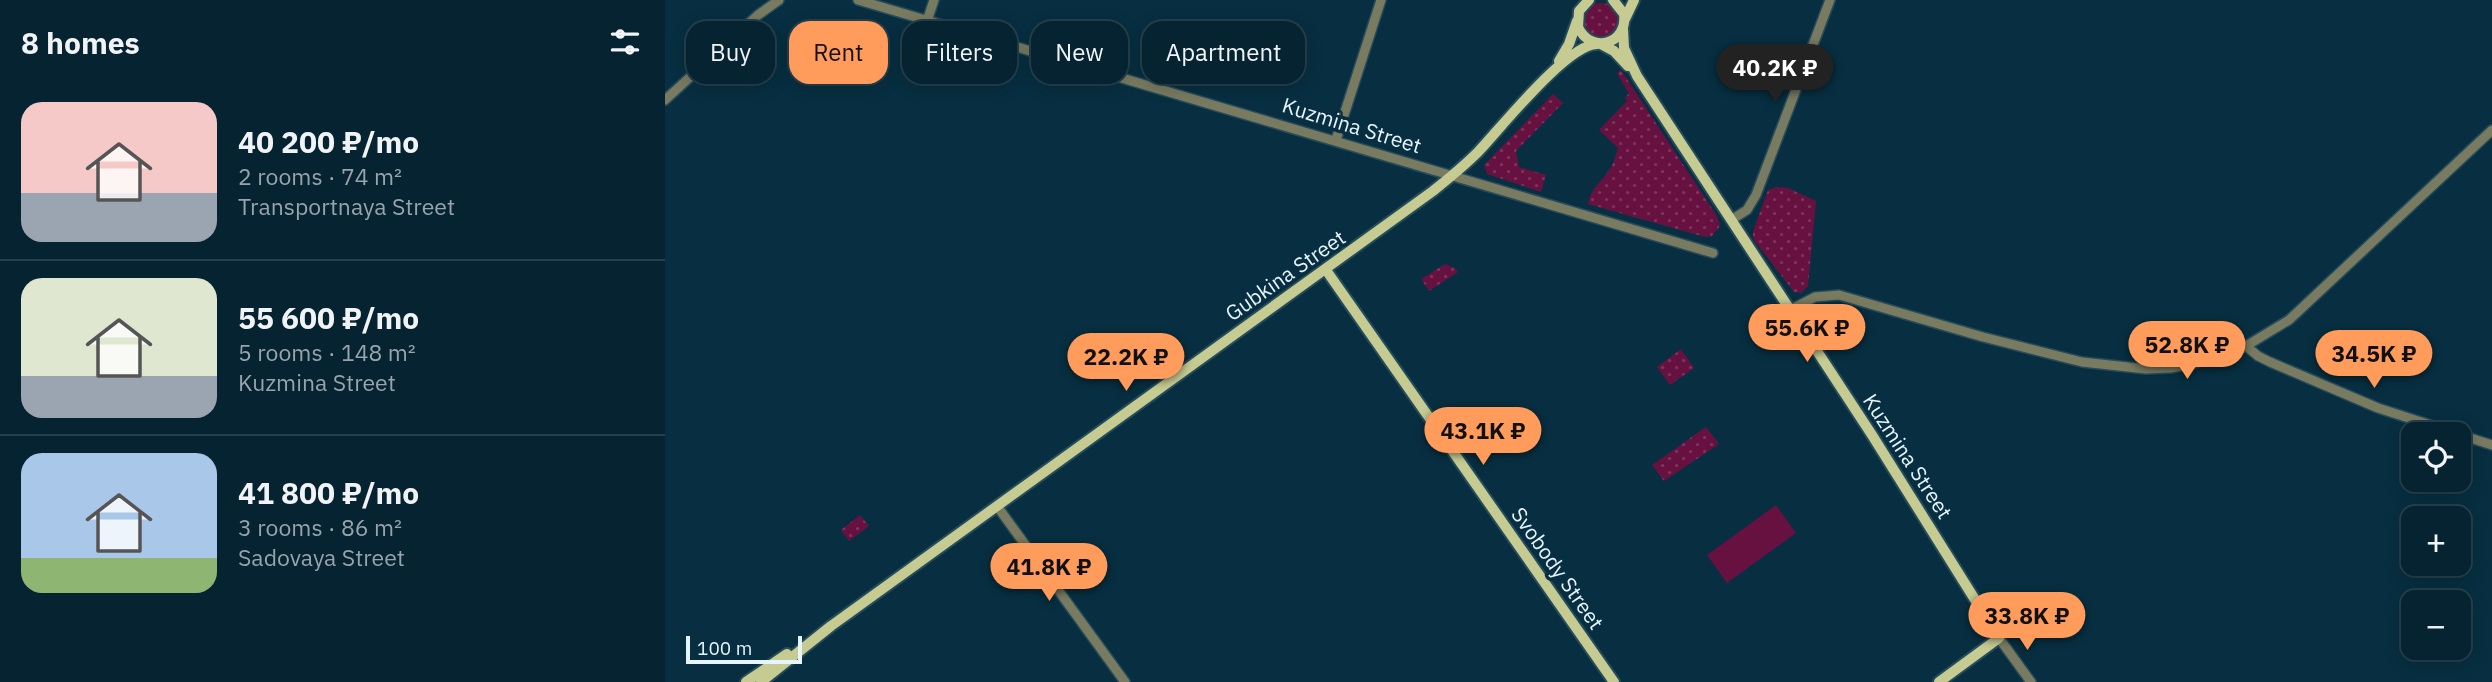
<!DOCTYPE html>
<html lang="en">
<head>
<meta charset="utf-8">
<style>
  body { margin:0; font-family:"IBM Plex Sans",sans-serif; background:#132f3d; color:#f1f3f6; height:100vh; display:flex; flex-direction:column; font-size:26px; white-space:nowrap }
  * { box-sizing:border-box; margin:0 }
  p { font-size:23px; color:#97a4ab }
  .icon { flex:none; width:38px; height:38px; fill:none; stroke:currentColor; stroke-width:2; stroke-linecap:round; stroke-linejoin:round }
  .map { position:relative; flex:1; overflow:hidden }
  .details { display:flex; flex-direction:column; background:#052331; width:665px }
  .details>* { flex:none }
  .banner { position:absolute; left:21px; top:21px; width:665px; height:63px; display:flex; gap:14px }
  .tools { position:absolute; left:1736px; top:422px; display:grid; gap:14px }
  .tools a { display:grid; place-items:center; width:70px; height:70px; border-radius:14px; background:#052331; box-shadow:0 4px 18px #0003,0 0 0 2px #26404d; font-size:35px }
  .scale { position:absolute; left:21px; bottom:18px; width:116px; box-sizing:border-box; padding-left:7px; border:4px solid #e6f4fb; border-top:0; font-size:19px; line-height:24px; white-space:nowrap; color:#e6f4fb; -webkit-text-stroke:5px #072f41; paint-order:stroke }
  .price { position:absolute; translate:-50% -60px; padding:0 16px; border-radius:24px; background:#ff9b5b; color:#111; font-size:23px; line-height:46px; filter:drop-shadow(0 2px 4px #0008) }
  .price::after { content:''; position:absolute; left:50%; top:42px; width:21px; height:16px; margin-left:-10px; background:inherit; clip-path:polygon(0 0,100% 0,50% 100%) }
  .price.current { background:#222; color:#fff }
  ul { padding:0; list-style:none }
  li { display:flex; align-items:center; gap:21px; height:175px; padding:0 21px }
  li+li { border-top:2px solid #26404d }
  li span { display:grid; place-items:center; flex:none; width:196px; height:140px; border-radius:21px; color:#555 }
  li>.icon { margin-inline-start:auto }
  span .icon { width:84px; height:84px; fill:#fffc; stroke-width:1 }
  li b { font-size:30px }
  h2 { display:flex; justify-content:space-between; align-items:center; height:84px; padding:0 21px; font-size:30px }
  .chip { padding:0 24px; border-radius:21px; background:#052331; box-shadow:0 4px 18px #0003,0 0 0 2px #26404d; font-size:24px; line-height:63px }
  .chip.current { background:#ff9b5b; color:#111 }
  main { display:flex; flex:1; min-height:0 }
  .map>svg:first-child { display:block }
</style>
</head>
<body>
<main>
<section class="details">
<h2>8 homes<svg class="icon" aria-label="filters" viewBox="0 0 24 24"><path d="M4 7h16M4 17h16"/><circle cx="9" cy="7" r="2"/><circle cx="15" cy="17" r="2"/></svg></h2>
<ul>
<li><span style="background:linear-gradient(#f6c9c9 65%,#9aa5b1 0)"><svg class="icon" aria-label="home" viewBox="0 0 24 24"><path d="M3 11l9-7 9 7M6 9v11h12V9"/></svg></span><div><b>40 200 ₽/mo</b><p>2 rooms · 74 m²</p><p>Transportnaya Street</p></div></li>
<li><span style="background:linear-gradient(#dfe7d0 70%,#9aa5b1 0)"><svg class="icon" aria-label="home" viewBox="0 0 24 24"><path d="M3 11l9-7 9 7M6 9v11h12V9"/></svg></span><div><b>55 600 ₽/mo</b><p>5 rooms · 148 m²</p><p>Kuzmina Street</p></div></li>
<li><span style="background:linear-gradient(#a9c7e8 75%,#8fb573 0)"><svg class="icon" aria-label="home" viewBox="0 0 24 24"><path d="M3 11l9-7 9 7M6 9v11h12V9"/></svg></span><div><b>41 800 ₽/mo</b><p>3 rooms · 86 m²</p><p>Sadovaya Street</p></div></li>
</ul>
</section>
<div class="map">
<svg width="1827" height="682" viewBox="0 0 1827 682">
  <defs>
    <pattern id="grass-dots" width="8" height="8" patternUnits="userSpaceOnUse" patternTransform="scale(1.75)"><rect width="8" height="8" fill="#671141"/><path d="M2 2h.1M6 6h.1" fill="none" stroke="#7d345d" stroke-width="1.8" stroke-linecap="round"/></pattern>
  </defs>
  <rect width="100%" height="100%" fill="#072f41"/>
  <path fill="url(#grass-dots)" d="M919 20a17 17 0 1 1 34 0a17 17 0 1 1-34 0Z
    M 956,70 L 1052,216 L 1055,226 L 1047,236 L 1040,237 L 923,204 C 926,188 935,184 944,170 C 949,164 950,156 953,148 L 934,130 L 962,101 L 960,97 L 964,94 L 952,73 Z
    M 888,94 L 898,103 L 851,151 L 854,167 L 881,175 L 876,192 L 822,174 L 819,165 Z
    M 1112,187 L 1123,188 L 1151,201 L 1143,286 L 1136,293 L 1129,292 L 1088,239 L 1088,231 L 1103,190 Z
    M 780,264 L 790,268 L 793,272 L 764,291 L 756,279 Z
    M 1016,349 L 1029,368 L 1005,385 L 992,367 Z
    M 1041,427 L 1054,444 L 999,481 L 987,465 Z
    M 195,515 L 204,526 L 184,541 L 176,530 Z"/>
  <path fill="#671141" d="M 1111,505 L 1131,533 L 1062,583 L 1042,555 Z"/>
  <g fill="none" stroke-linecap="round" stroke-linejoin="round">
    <g stroke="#264b5b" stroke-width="12">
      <path id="minor" d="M 193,0 L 1048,253
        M 262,21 L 269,0
        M 0,100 L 93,15 L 114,0
        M 671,140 L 716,0
        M 1066,220 L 1082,210 L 1091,195 L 1165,0
        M 1125,310 L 1150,297 L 1174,295 L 1318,337 L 1417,362 L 1481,369 L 1505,368 L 1527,364 L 1581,346 L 1624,320 L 1827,130
        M 1581,346 L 1593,356 L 1605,362 L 1713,408 L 1827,445
        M 332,506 L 460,682
        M 1334,638 L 1366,682"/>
    </g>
    <g stroke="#264b5b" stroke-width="14">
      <path id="major" d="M 924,0 L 914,11 L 913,27 C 926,55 963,44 959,14 L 948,0
        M 960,19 L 969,0
        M 958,29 L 959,48 L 972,76 L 1207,435 L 1334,638 L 1274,682
        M 936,44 L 949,51 L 963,66
        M 894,61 L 904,44 L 912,21
        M 661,270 L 949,682
        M 81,682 L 122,654
        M 96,682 L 166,626 L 768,191 C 783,179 799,166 813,152 C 836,128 901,45 932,44"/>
    </g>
    <use href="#minor" stroke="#787b60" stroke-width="9"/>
    <use href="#major" stroke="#c6cb92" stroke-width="10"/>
  </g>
  <g text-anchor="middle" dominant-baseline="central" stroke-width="7" stroke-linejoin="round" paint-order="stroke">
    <g font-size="21" fill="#e6f4fb" stroke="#072f41">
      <text transform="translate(687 125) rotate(17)">Kuzmina Street</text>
      <text transform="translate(620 275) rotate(-35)">Gubkina Street</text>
      <text transform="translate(1243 456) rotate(57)">Kuzmina Street</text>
      <text transform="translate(893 568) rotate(55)">Svobody Street</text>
    </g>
  </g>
</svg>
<div class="tools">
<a><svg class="icon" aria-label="locate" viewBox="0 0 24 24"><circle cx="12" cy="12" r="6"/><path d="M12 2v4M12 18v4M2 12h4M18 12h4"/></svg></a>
<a>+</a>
<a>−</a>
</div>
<div class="scale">100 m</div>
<b class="price current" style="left:1110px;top:104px">40.2K ₽</b>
<b class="price" style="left:1142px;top:364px">55.6K ₽</b>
<b class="price" style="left:1522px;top:381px">52.8K ₽</b>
<b class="price" style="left:1709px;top:390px">34.5K ₽</b>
<b class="price" style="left:461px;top:393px">22.2K ₽</b>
<b class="price" style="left:818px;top:467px">43.1K ₽</b>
<b class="price" style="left:384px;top:603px">41.8K ₽</b>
<b class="price" style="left:1362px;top:652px">33.8K ₽</b>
<div class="banner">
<a class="chip">Buy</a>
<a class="chip current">Rent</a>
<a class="chip">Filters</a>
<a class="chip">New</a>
<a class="chip">Apartment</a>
</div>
</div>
</main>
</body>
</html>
